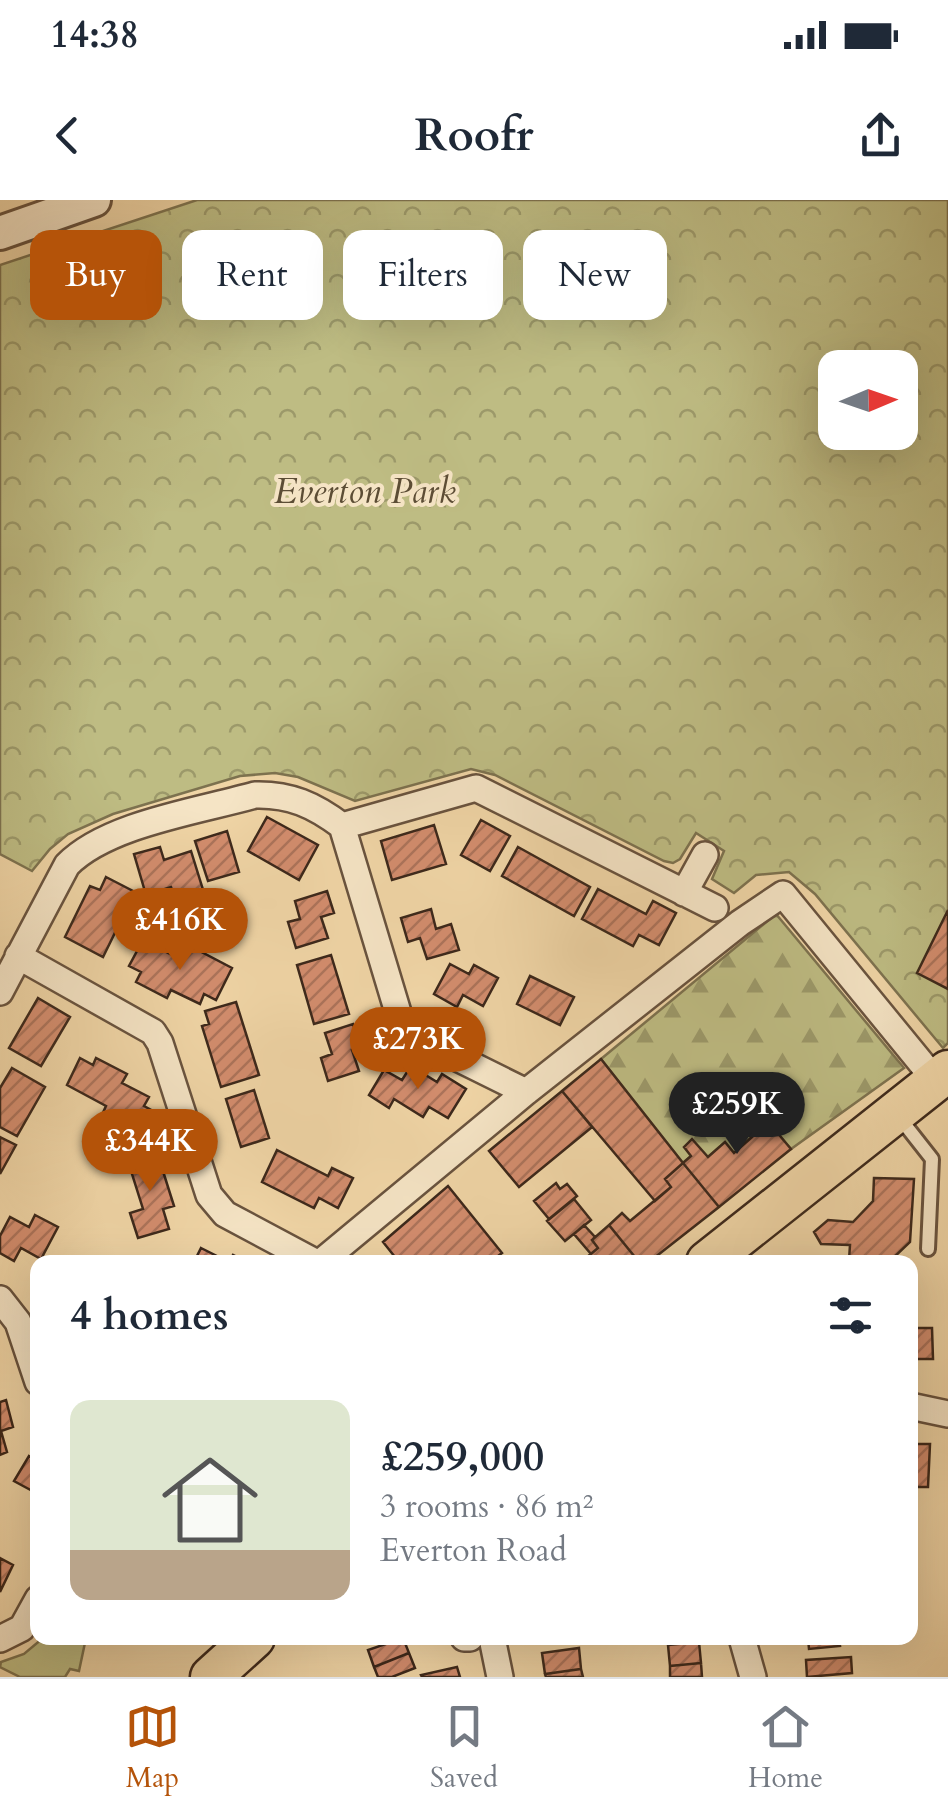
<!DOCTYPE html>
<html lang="en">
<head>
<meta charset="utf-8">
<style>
  body { margin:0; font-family:Cardo,serif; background:#f6f6f7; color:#1f2937; height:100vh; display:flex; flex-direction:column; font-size:38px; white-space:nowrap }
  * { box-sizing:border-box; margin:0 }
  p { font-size:32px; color:#747a83 }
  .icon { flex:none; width:55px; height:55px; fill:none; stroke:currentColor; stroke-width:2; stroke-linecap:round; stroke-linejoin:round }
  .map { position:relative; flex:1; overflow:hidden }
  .side { position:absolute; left:30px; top:1055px; width:888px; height:390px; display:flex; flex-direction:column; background:#fff; border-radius:20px; box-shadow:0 10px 40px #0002 }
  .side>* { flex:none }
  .guide { position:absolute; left:30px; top:30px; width:890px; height:90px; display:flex; gap:20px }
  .needle { width:65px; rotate:88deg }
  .tools { position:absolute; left:818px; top:150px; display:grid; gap:20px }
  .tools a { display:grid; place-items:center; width:100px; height:100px; border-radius:20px; background:#fff; box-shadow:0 10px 40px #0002; font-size:50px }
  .price { position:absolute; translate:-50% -85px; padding:0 22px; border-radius:35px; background:#b45309; color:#fff; font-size:32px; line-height:65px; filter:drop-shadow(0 2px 5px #0008) }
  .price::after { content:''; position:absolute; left:50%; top:60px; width:30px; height:22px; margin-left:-15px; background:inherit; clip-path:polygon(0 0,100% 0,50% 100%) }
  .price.selected { background:#222; color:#fff }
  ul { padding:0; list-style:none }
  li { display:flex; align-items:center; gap:30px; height:250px; padding:0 40px }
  li span { display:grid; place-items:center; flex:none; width:280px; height:200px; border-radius:20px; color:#555 }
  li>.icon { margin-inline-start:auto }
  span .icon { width:120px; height:120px; fill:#fffc; stroke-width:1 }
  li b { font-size:42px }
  h2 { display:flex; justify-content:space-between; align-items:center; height:120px; padding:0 40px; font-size:42px }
  .pill { padding:0 35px; border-radius:20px; background:#fff; box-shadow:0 10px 40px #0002; font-size:35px; line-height:90px }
  .pill.selected { background:#b45309; color:#fff }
  .status { display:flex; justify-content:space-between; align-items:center; height:70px; padding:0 50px; background:#fff; direction:ltr }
  .status svg { height:28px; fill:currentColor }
  header { display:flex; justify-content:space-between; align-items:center; height:130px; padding:0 40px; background:#fff; font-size:45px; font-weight:800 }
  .tab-bar { display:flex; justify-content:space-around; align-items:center; height:140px; border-top:2px solid #e0e1e3; background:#fff; font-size:28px; color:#747a83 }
  .tab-bar a { display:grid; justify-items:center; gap:5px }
  .tab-bar .selected { color:#b45309 }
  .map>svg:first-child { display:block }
</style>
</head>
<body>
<div class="status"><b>14:38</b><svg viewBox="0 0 49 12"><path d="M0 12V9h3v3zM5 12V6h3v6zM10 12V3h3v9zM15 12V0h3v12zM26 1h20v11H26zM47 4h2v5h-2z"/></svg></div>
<header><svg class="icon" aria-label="back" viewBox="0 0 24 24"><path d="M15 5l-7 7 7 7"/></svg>Roofr<svg class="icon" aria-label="share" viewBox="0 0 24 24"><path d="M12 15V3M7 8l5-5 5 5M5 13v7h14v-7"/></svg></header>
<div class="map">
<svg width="948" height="1477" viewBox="0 0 948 1477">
  <defs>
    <pattern id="forest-firs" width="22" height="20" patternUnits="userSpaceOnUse" patternTransform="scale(2.5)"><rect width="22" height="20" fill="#bebc83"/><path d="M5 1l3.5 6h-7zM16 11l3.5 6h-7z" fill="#9c996a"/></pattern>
    <pattern id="park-crowns" width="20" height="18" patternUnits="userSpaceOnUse" patternTransform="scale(2.5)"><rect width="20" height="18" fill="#bebc83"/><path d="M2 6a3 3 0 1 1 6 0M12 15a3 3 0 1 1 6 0" fill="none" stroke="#9c996a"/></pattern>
    <pattern id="building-hatch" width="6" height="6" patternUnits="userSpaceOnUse" patternTransform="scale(2.5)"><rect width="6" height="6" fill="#d38d6e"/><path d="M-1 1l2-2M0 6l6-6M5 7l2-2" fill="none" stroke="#ac735a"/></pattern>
  </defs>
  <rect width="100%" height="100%" fill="#f0d5a6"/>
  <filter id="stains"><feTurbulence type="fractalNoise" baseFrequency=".002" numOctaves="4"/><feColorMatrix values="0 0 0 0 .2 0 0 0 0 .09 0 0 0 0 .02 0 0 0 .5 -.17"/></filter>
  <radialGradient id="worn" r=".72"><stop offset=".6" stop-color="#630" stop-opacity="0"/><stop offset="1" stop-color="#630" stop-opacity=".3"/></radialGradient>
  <path fill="#bebc83" stroke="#7d724f" stroke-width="2.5" d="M 43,1438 L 86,1438 L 79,1471 L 70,1469 L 65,1477 L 20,1477 L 0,1467 L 1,1462 L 24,1454 Z"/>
  <path fill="url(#forest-firs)" stroke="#7d724f" stroke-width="2.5" d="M 776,714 L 904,868 L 791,949 L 748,898 L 732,912 L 752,937 L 734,953 L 725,942 L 708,957 L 691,956 L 683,963 L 601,859 Z"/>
  <path fill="url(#park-crowns)" stroke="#7d724f" stroke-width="2.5" fill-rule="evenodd" d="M 197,0 L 948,0 L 948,843 L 943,848 L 815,694 L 789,672 L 756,675 L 734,693 L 712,679 L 724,651 L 696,633 L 680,659 L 673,663 L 664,661 L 495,575 L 471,569 L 355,601 L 298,577 L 275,573 L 240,576 L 113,614 L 68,634 L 50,649 L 32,671 L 0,654 L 0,65 ZM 835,168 L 900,168 L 900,232 L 835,232 Z"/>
  <path fill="url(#building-hatch)" stroke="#3c281b" stroke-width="2.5" d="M 267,617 L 318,645 L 299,680 L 248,651 Z
    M 481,620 L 510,636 L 490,671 L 461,655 Z
    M 434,625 L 446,664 L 392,680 L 381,641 Z
    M 227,631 L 239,672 L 208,681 L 195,641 Z
    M 160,647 L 164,660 L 191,651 L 204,693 L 176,702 L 171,687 L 146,695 L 134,654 Z
    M 518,647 L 590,687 L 574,716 L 502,676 Z
    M 106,677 L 135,692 L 103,757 L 65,737 L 90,686 L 100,690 Z
    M 598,689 L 646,714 L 653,701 L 676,713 L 659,745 L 639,735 L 633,746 L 582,719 Z
    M 327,691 L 334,713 L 321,717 L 328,738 L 296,748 L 288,722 L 300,719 L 295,701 Z
    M 431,709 L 436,729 L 451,724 L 459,750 L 427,759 L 420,738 L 408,742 L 401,718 Z
    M 948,710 L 948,789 L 917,773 Z
    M 143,740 L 180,759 L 188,745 L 232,768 L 216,800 L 204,794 L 200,804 L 171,790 L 167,798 L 136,782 L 141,772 L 129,766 Z
    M 331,755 L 349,814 L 314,824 L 297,765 Z
    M 450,764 L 469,774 L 474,765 L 498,778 L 483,806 L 463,795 L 457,807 L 434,794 Z
    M 530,776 L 574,797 L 560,825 L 517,804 Z
    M 38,798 L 70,817 L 41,866 L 9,848 Z
    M 236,802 L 259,875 L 221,887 L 202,826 L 209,824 L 205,811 Z
    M 353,824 L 360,847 L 352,850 L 359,871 L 328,881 L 321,858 L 332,854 L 325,833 Z
    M 80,858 L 93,865 L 96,858 L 127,874 L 122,883 L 149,897 L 144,906 L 155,912 L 142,940 L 101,917 L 106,906 L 67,885 Z
    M 601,859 L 683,963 L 665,979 L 671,987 L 655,1001 L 562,891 Z
    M 411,866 L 437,882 L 442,874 L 466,889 L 448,918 L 429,907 L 423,917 L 394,899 L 389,908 L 369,895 L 384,870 L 402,880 Z
    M 12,868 L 45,887 L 17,936 L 0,927 L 0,888 Z
    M 254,890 L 269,938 L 241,947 L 226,899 Z
    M 562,891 L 592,927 L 519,987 L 489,951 Z
    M 748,898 L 791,949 L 719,1007 L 683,963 L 691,956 L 684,947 L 692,939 L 708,957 L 725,942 L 734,953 L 752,937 L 732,912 Z
    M 0,937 L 16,945 L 0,974 Z
    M 156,949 L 174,1006 L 163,1009 L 169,1029 L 138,1038 L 130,1013 L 143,1009 L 127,958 Z
    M 277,950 L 328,976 L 332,968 L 353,978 L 338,1008 L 319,998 L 314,1008 L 262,982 Z
    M 683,963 L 719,1007 L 649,1062 L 639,1062 L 609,1025 L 622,1013 L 630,1021 L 671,987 L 665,979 Z
    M 874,978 L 914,979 L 910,1042 L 889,1062 L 849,1060 L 850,1045 L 821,1044 L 814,1032 L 828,1020 L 853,1022 L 873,1001 Z
    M 556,983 L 560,989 L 567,984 L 577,996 L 549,1019 L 534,1001 Z
    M 448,986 L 502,1053 L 490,1062 L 399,1062 L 383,1042 Z
    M 574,999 L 591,1020 L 565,1041 L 547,1021 Z
    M 35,1015 L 58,1027 L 41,1059 L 21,1048 L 14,1061 L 0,1053 L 0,1036 L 10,1017 L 29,1027 Z
    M 584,1025 L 595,1037 L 592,1040 L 598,1048 L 591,1054 L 574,1034 Z
    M 609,1025 L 639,1062 L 581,1062 L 598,1048 L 592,1040 Z
    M 201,1048 L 229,1062 L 233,1055 L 247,1062 L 194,1062 Z
    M 911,1128 L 932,1128 L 933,1159 L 911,1159 Z
    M 6,1200 L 13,1227 L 1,1231 L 7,1252 L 0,1255 L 0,1202 Z
    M 912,1244 L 930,1244 L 928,1287 L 913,1287 Z
    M 29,1256 L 38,1261 L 38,1294 L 14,1281 Z
    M 0,1358 L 13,1365 L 0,1392 Z
    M 403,1438 L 409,1453 L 374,1467 L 368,1450 Z
    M 808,1438 L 839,1438 L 840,1446 L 809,1449 Z
    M 699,1442 L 701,1463 L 670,1466 L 668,1445 Z
    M 579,1448 L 581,1469 L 545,1474 L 542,1453 Z
    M 409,1453 L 415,1468 L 392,1477 L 378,1477 L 374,1467 Z
    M 851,1457 L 852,1473 L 807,1477 L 806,1460 Z
    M 701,1463 L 702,1477 L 670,1477 L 670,1466 Z
    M 457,1467 L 460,1477 L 422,1477 L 421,1475 Z
    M 581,1469 L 583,1477 L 546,1477 L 545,1474 Z"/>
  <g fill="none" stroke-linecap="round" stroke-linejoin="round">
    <g stroke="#69533e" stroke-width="18">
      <path id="service" d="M 899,917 L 932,959 L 928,1049"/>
    </g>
    <g stroke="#69533e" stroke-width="30">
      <path id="minor" d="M 342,626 L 476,588 L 715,708
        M 684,693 L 705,655
        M 18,756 L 153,832 L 160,843 L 209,995 L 225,1014 L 315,1062
        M 0,792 L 67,665 C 107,624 199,611 255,595 C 290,594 314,605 342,626 L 400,819 L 417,838 L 526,892
        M 321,1062 L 526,892 L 740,723 L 783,694 L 936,881
        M 0,1099 L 18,1122 L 38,1182
        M 910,1206 L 948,1214
        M 464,1438 L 470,1438
        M 492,1438 L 500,1477
        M 742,1438 L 753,1477
        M 0,1439 L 22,1428 L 38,1399"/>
    </g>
    <g stroke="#69533e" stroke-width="38">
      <path id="tertiary" d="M 0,33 L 94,0"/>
    </g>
    <g stroke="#3c281b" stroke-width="45">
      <path id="primary" d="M 707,1062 L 948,871
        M 211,1477 L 254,1438"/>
    </g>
    <use href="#service" stroke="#f5e4c5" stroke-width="12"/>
    <use href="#minor" stroke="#f5e4c5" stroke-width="25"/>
    <use href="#tertiary" stroke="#f5e4c5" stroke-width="32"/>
    <use href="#primary" stroke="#f0d5a6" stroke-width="40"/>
  </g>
  <g text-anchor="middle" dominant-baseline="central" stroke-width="8" stroke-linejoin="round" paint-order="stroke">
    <g font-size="35" font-style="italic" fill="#5c4d35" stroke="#f5e4c5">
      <text x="365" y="292">Everton Park</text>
    </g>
  </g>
  <rect width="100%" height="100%" filter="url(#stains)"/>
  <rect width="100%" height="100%" fill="url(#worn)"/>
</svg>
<div class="tools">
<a><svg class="needle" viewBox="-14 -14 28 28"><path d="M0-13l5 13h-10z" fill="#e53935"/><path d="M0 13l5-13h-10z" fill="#747a83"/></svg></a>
</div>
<b class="price" style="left:180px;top:773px">£416K</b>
<b class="price" style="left:418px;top:892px">£273K</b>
<b class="price selected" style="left:737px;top:957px">£259K</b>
<b class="price" style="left:150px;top:994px">£344K</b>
<div class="guide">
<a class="pill selected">Buy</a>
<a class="pill">Rent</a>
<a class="pill">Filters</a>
<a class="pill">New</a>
</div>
<section class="side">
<h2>4 homes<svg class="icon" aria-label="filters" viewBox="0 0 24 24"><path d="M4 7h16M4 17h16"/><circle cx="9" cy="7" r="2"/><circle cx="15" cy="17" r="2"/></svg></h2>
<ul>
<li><span style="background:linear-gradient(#dfe7d0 75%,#b9a48a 0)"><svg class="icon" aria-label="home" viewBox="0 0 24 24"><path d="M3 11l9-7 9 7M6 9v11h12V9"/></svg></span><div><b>£259,000</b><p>3 rooms · 86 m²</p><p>Everton Road</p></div></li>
</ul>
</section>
</div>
<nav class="tab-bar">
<a class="selected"><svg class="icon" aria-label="map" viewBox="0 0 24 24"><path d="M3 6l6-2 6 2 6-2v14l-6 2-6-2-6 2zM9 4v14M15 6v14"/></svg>Map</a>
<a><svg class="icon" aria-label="saved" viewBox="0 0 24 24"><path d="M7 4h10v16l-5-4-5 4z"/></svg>Saved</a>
<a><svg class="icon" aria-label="home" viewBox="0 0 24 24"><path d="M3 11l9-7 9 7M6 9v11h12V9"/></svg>Home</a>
</nav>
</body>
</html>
